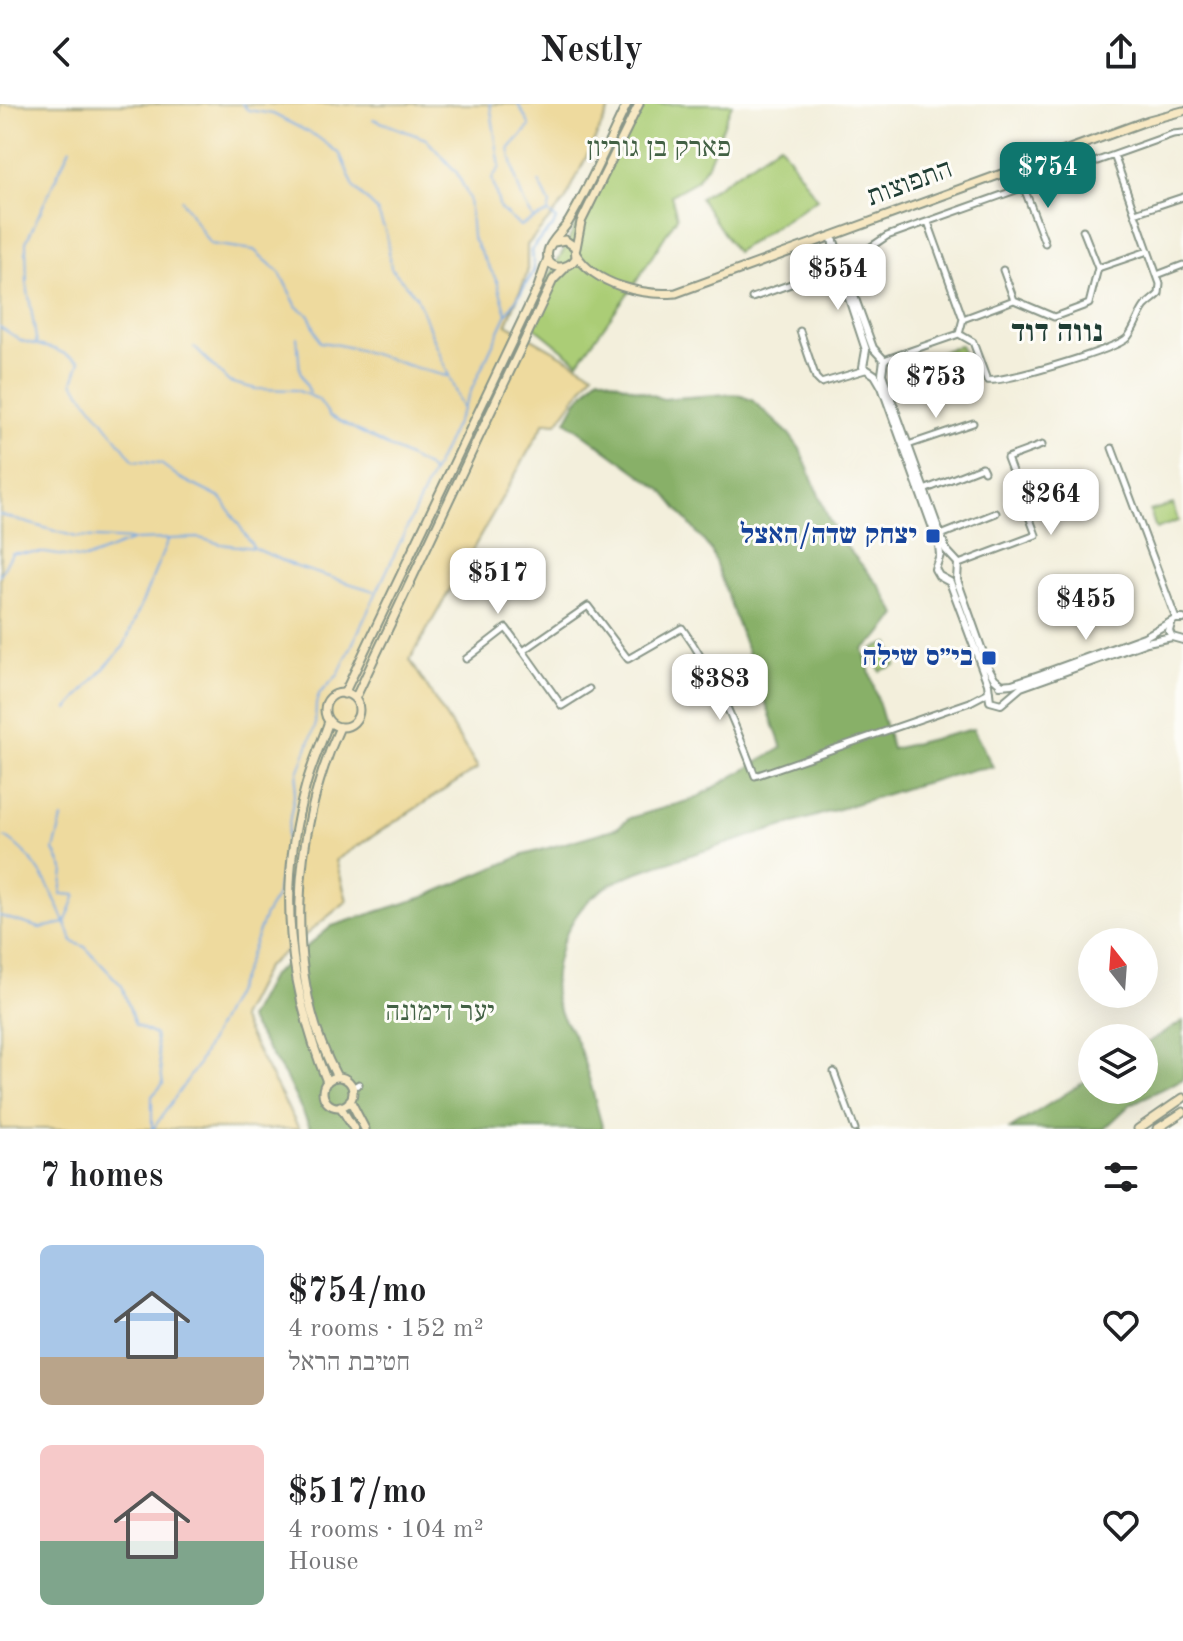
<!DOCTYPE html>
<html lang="en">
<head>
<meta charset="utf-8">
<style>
  body { margin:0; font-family:"Old Standard TT","Frank Ruhl Libre",serif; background:#f6f6f6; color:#202124; height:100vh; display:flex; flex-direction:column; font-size:30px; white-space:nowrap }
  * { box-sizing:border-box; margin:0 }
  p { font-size:26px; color:#757577 }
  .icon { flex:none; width:44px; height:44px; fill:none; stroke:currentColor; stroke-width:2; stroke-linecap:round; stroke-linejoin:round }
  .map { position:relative; height:1025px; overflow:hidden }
  .side { display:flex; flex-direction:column; background:#fff; flex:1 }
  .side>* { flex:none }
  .needle { width:52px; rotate:343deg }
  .tools { position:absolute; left:1078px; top:824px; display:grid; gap:16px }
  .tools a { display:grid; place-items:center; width:80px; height:80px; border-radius:50%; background:#fff; box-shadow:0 8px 32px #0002; font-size:40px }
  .price { position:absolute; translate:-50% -68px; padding:0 18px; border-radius:16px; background:#fff; color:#222; font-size:26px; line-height:52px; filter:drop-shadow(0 2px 4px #0008) }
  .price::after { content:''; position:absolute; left:50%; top:48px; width:24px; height:18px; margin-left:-12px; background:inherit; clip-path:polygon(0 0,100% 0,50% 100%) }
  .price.active { background:#0f766e; color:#fff }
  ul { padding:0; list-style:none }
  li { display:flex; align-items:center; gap:24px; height:200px; padding:0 40px }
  li span { display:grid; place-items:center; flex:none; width:224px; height:160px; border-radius:12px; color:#555 }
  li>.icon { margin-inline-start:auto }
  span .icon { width:96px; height:96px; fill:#fffc; stroke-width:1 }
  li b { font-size:34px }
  h2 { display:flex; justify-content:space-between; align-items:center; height:96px; padding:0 40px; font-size:34px }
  header { display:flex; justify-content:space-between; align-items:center; height:104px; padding:0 40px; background:#fff; font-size:36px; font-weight:700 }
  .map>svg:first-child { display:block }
</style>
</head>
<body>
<header><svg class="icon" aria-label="back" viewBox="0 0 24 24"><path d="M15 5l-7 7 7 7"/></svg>Nestly<svg class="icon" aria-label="share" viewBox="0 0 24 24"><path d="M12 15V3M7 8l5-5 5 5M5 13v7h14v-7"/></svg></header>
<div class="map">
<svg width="1183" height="1025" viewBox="0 0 1183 1025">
  <rect width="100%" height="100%" fill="#fdfcf7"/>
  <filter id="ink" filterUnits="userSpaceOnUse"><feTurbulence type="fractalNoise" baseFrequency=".0125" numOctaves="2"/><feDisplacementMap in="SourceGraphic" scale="16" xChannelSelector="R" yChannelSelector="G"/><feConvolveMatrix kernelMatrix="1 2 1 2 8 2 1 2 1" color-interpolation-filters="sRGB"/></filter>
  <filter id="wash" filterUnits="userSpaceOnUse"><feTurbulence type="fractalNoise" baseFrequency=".006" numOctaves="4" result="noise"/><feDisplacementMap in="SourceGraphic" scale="32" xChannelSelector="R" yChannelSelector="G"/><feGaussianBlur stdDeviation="1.8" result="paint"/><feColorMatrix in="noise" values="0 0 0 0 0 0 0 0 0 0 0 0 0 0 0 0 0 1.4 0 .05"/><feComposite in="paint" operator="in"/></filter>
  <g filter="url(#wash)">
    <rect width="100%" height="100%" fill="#f3efdc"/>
    <path fill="#abcd76" stroke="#658555" stroke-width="2" d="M 630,0 L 732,0 L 708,60 L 696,77 L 671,91 L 677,113 L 636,178 L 578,258 L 537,225 L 532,219 L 530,206 L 567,140 Z
      M 780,40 L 817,95 L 736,148 L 700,94 Z
      M 960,241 L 968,262 L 935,274 L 927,253 Z
      M 1173,400 L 1178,417 L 1156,425 L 1150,407 Z
      M 889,539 L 896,561 L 880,567 L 872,545 Z"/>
    <path fill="#88b067" stroke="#54764e" stroke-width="2" d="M 599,272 L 663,295 L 727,290 L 739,291 L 752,296 L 789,330 L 800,345 L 829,416 L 844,440 L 879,481 L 897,511 L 878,534 L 863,545 L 892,645 L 973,625 L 993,663 L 976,665 L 913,682 L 668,758 C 642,766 617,774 595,791 C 567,813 549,863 556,897 C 559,911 570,923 576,936 C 588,964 594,996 603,1025 L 311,1025 L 285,972 L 248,915 L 271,872 L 332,822 L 424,793 L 524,751 L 617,724 L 630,714 L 694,695 L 782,644 L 711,446 L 663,387 L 566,317 L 577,297 Z
      M 1183,917 L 1183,975 L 1131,1000 L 1104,1025 L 1010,1025 L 1092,973 L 1092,986 L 1144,986 L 1144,941 Z"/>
    <path fill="#eeda9e" stroke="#868c69" stroke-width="2" d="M 0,0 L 612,0 L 565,97 L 527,141 L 527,170 L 507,220 L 593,269 L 557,319 L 545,318 L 410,556 L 478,664 L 336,756 L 347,797 L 266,863 L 240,914 L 299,1025 L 0,1025 Z"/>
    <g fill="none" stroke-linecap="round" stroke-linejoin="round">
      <path stroke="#75a9e2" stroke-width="2" d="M 242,0 L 248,6 L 273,10 L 316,32 L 340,50 L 355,85 L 377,106 L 387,132 L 391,164 L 416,192 L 463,306
        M 490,0 L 500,63 L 492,74 L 500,105 L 520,122 L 534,115
        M 373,15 L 426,35 L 457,69 L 469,94 L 472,133 L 497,177 L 507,210
        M 539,78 L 550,100 L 548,109
        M 181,95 L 210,140 L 254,146 L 280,169 L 297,203 L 309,211 L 320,238 C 363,243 404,263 447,272
        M 0,223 L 22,237 L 54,245 L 80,257 L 73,278 L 134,357 L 161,360 L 180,374 L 222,395 L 254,444 L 297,463 L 374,487
        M 297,233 L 300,267 L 310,289
        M 37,240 L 27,181 L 26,138 L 70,44
        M 194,243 L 229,278 L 256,285 L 296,286 L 318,295 L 330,312 L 427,363 L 431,368
        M 0,411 L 76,433 L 135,436 L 199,434 L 221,440 L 254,444
        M 0,471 L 12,449 L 45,449 L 85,455 L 134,436
        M 68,605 L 124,542 L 168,436
        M 5,733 C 41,755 58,800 73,838 L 85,843 L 122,882 L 135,921 L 155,931 L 163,980 L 152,992 L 152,1025
        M 0,812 L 40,824 L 65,819 L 76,791 L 61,790 L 64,767 L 54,746 L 62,715
        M 153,1025 L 197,962 L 240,877 L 265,811 L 276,793 L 298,669 L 315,623 L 316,600 L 319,590 L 338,571 L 507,210 L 534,167 L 532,147 L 536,139 L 553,123 L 556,115 L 548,109 L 534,115 C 518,94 515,69 509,45 L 530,22 L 518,0"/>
    </g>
  </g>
  <g filter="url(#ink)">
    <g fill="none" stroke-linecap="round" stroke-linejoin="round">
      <g stroke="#899688" stroke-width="9">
        <path id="minor" d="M 1024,84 L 1045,139
          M 1135,109 L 1183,93
          M 928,118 L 963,215 L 959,230 L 973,238 L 987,276 C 1000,280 1117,245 1127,234 C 1135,225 1138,211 1145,202 C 1149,198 1155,194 1159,190 L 1160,180 L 1114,51
          M 1083,126 L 1098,164
          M 1003,166 L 1014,196
          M 1157,171 L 1183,161
          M 752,194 L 844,161 L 887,132 L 1173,30 L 1183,29
          M 963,215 L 1014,196 L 1054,213 L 1089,200 L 1098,164 L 1148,147
          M 800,227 L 816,274 L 821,279 L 865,266
          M 884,256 L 959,230
          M 908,341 L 973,319
          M 1112,344 L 1176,515
          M 924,386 L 982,363 L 984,367
          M 941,431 L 996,409
          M 959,460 L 1036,431 L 1007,354 L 1042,341
          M 466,555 L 506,524 L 523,547
          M 589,585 L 562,602 L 523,547 L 588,502 L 628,555 L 682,524 C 715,570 735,619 755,672 L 970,598 L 989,588
          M 834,968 L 855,1025
          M 352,984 L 359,980"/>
      </g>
      <g stroke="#899688" stroke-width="10">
        <path id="tertiary" d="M 832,134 L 835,152 L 866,246 L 863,263 L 875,271 L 882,283 L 939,441 L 940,451 L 935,465 L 939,472 L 950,478 L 988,580 L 990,597 L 1001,600 L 1021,583 L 1147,538 L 1172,533
          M 834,137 L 873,244 L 884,256 L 882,270 L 946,446 L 958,459 L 957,476 L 988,563 L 994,574 L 1001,580
          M 1171,520 L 1169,527 L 1172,533 L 1183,536
          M 1000,581 L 1012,580 L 1042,570 L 1144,533 L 1176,515 L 1183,515"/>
      </g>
      <g stroke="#899688" stroke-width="11">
        <path id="secondary" d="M 554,138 L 565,136 L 575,143 L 576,154 C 568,167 544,167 548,147 C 550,137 564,126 569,117 C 591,80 608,39 627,0
          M 576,144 L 581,118 L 639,0
          M 576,150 C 595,181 643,192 676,189 L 1149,16 L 1183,7
          M325 606a17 17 0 1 1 34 0a17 17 0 1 1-34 0Z
          M 344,590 L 538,183 L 548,154
          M 355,595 L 553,176 L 565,164
          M 337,973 C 282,870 292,727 340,623
          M323 988a15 15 0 1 1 30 0a15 15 0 1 1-30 0Z
          M 327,978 C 288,880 277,783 306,681 C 312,659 322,638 329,617
          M 350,996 L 365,1025
          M 340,1002 L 354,1025
          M 1138,1025 L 1183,994
          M 1157,1025 L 1183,1008"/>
      </g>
      <use href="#minor" stroke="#fff" stroke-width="5"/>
      <use href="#tertiary" stroke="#fff" stroke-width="6"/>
      <use href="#secondary" stroke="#f7e8c3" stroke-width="7"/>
    </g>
  </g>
  <g fill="#1a4fb4" stroke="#fdfcf7" stroke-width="3">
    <rect x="925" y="424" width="16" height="16" rx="4"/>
    <rect x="981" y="546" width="16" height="16" rx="4"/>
  </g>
  <g text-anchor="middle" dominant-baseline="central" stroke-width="6" stroke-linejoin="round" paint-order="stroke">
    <g font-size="28" fill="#426144" stroke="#fdfcf7">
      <text x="659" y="45">פארק בן גוריון</text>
      <text x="440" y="909">יער דימונה</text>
    </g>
    <g font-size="28" fill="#1f3d34" stroke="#fdfcf7">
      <text transform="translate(910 80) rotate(-20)">התפוצות</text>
    </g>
    <g font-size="28" font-weight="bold" fill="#164399" stroke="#fdfcf7" text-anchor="end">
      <text x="917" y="432">יצחק שדה/האצל</text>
      <text x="973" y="554">בי״ס שילה</text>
    </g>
    <g font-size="30" font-weight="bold" fill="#1f3d34" stroke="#fdfcf7">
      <text x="1057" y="229">נווה דוד</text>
    </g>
  </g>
</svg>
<div class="tools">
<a><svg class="needle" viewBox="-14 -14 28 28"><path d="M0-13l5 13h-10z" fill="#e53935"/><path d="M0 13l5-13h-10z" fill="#757577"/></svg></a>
<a><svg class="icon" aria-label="layers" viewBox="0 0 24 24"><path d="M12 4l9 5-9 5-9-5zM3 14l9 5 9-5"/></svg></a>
</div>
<b class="price active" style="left:1048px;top:106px">$754</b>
<b class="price" style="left:838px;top:208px">$554</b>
<b class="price" style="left:936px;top:316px">$753</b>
<b class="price" style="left:1051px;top:433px">$264</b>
<b class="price" style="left:498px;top:512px">$517</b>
<b class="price" style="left:1086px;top:538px">$455</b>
<b class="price" style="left:720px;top:618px">$383</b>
</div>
<section class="side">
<h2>7 homes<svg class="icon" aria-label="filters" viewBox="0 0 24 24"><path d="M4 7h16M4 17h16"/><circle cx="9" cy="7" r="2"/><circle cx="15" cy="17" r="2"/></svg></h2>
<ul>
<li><span style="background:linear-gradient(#a9c7e8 70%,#b9a48a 0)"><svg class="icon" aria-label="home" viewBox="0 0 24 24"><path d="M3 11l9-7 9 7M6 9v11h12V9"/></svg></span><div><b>$754/mo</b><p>4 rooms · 152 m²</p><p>חטיבת הראל</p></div><svg class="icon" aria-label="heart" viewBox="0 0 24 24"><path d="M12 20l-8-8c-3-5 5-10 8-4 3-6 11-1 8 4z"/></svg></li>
<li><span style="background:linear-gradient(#f6c9c9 60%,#7fa58c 0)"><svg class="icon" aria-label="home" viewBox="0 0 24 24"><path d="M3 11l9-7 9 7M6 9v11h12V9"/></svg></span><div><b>$517/mo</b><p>4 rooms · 104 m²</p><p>House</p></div><svg class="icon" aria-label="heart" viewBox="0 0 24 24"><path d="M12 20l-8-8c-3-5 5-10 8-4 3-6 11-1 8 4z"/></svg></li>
</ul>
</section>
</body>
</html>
